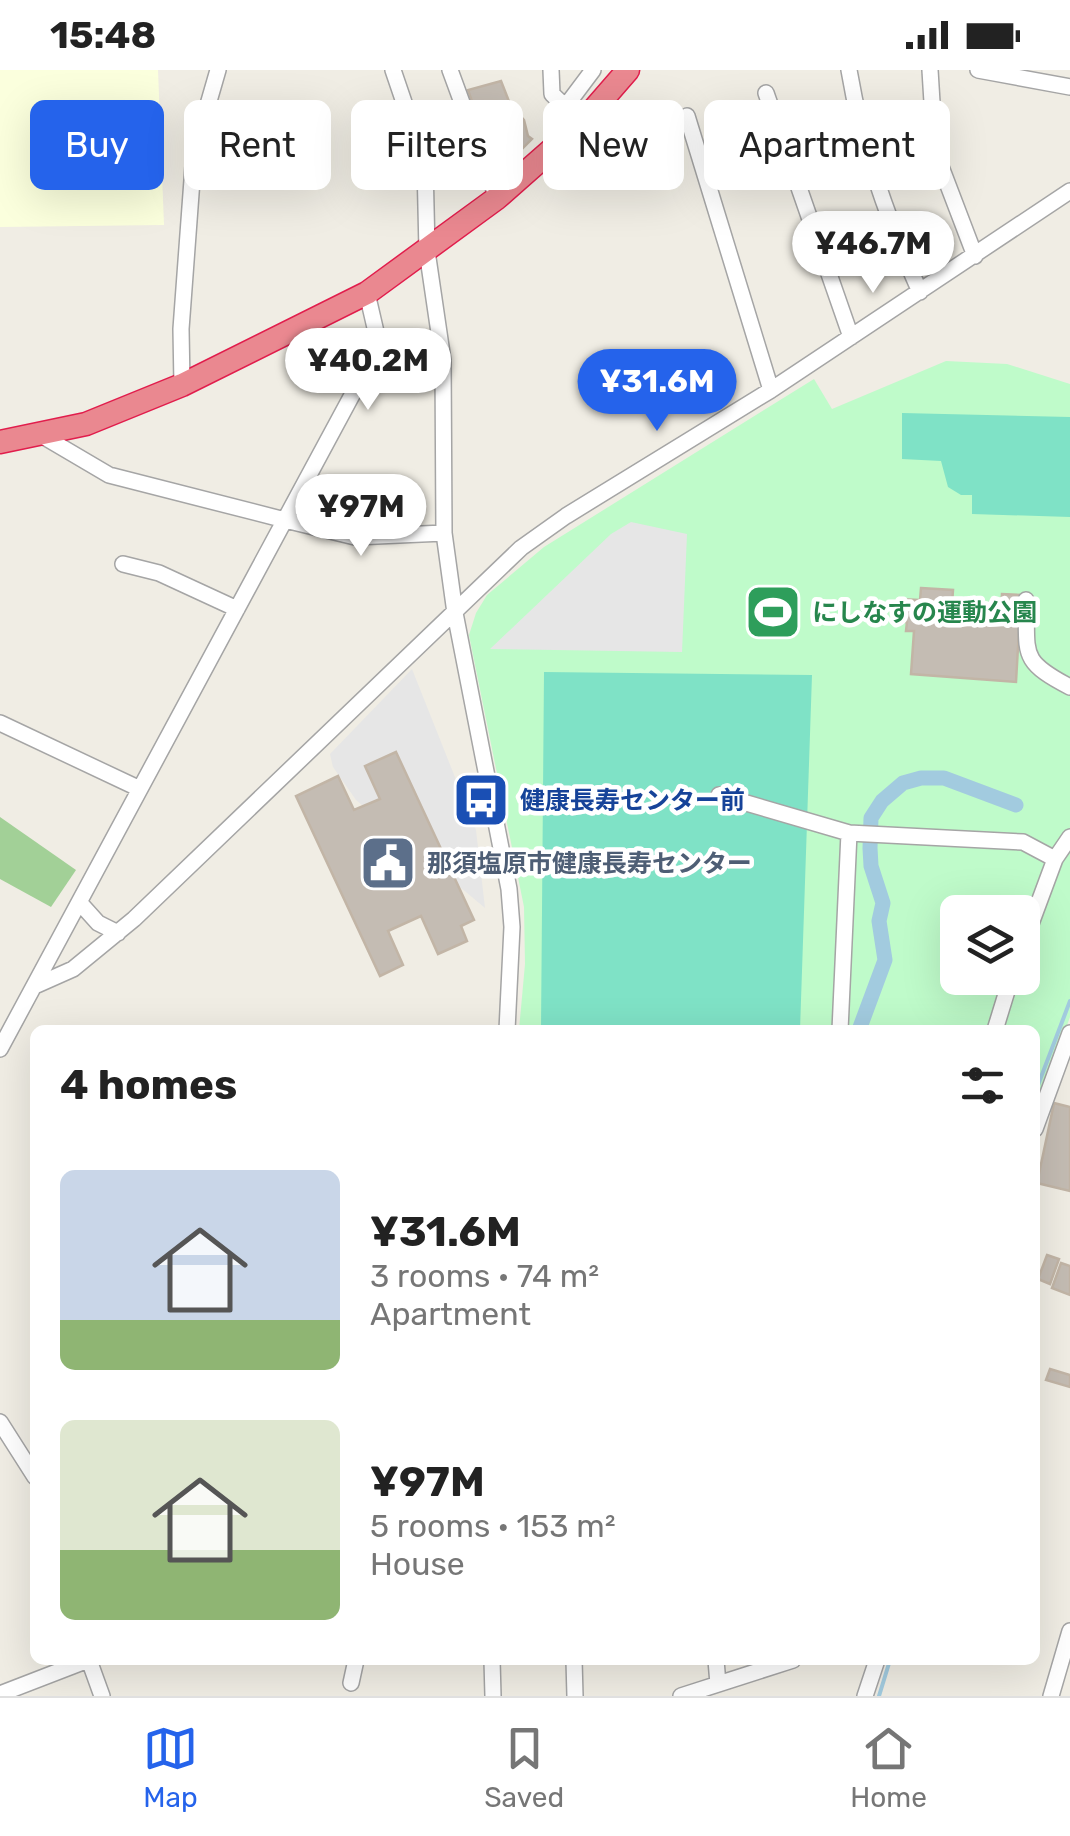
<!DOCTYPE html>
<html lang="en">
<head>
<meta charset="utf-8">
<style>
  body { margin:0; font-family:Rubik,"Noto Sans JP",sans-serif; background:#f6f6f6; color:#222; height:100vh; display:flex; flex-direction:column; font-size:38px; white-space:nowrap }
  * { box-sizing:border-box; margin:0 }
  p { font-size:32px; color:#767676 }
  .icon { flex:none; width:55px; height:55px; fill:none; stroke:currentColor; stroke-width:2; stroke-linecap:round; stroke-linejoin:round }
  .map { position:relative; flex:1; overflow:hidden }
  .drawer { position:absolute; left:30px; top:955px; width:1010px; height:640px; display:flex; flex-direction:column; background:#fff; border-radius:15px; box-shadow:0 10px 40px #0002 }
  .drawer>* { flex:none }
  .hud { position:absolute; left:30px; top:30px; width:1010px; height:90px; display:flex; gap:20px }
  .controls { position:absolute; left:940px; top:825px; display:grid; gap:20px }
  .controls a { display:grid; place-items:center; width:100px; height:100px; border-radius:15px; background:#fff; box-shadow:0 10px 40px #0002; font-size:50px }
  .price { position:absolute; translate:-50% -85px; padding:0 22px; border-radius:35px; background:#fff; color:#222; font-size:32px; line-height:65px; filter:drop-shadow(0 2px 5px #0008) }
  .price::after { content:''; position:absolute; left:50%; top:60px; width:30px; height:22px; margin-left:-15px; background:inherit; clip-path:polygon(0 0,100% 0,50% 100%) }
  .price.selected { background:#2563eb; color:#fff }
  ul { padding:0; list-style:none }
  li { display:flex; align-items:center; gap:30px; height:250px; padding:0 30px }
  li span { display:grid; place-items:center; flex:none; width:280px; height:200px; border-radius:15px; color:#555 }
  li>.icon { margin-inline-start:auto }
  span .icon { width:120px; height:120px; fill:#fffc; stroke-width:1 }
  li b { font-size:42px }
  h2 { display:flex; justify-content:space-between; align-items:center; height:120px; padding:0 30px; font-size:42px }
  .chip { padding:0 35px; border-radius:15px; background:#fff; box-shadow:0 10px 40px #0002; font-size:35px; line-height:90px }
  .chip.selected { background:#2563eb; color:#fff }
  .status { display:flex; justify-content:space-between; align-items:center; height:70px; padding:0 50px; background:#fff; direction:ltr }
  .status svg { height:28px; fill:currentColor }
  .tabs { display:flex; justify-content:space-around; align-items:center; height:140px; border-top:2px solid #e0e0e0; background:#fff; font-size:28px; color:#767676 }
  .tabs a { display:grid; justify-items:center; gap:5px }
  .tabs .selected { color:#2563eb }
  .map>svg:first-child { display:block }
</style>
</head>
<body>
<div class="status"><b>15:48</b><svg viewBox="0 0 49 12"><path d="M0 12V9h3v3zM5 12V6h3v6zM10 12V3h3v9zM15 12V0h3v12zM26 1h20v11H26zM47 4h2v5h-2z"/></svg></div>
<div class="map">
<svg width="1070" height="1626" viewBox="0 0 1070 1626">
  <rect width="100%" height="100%" fill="#f0ede4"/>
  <path fill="#fbffdd" d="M 0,0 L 158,0 L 164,155 L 0,157 Z"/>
  <path fill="#a2d097" d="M 0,747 L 76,800 L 51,837 L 0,809 Z"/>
  <path fill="#bffbca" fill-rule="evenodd" d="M 946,291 L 1007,294 L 1070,314 L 1070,947 L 1035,1042 L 1035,960 L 519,960 L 525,894 L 524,837 L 469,565 L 476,543 L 487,525 L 544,477 L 814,309 L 832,339 ZM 958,842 L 1022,842 L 1022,908 L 958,908 Z"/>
  <path fill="#7fe2c6" d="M 902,343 L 1070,347 L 1070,447 L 972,444 L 972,425 L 961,425 L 948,417 L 941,391 L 902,389 Z
    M 544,602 L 812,605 L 800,960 L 541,960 Z"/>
  <path fill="#e6e6e6" d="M 631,452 L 687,464 L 682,582 L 490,579 L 611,464 Z
    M 412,599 L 476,760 L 485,838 L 356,730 L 333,697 L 330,684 Z"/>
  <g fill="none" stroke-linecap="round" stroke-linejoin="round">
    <path stroke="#a2cbdf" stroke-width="4" d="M 1035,1023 L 1070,931
      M 879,1626 L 890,1590"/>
    <path stroke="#a2cbdf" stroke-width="15" d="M 859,960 L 885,890 L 879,851 L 883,833 L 871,796 L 870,778 L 871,748 L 882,731 L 903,713 L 921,708 L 944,708 L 1016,735"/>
  </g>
  <path fill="#c4bcb3" stroke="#c2b5a6" stroke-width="2.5" d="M 501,11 L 510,34 L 524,50 L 528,66 L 532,69 L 497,104 L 468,20 Z
    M 921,518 L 953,520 L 952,535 L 1001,539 L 1002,524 L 1021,525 L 1016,612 L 911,604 L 914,561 L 906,561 L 907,552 L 898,552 L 899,529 L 920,530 Z
    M 396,682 L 474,850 L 461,856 L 467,871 L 438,884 L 421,846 L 388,861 L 403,895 L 380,906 L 296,726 L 338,706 L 354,740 L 380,729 L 365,696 Z
    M 1054,1033 L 1070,1037 L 1070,1121 L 1037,1113 Z
    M 1047,1185 L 1059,1189 L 1050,1214 L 1038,1209 Z
    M 1061,1193 L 1070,1196 L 1070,1225 L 1052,1218 Z
    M 1050,1299 L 1070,1305 L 1070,1317 L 1046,1310 Z"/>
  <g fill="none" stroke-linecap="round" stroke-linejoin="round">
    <g stroke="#a5a5a5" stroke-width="18">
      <path id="minor" d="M 393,0 L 425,94 L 427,181 L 443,290 L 444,463 L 455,543 L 509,819 L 512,857 L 507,960
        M 450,0 L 497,128
        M 551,0 L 552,24 L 582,53
        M 849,0 C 862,78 888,150 920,222
        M 930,0 L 935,81 L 975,186
        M 978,0 L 1070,17
        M 766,23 L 851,267
        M 566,36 L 593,0
        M 687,46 L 771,320
        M 182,315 L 181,259 L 194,83 L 218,0
        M 41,365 L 109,405 L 285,450 L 355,467 L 444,463
        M 123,494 L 159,503 L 237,539
        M 1026,530 C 1028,584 1018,590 1070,617
        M 0,653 L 140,719
        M 719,725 L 849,763 L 840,960
        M 849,763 L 1023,772 L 1055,789
        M 80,833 L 98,853 L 118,863
        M 1022,878 L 1055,789 L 1070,767
        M 37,915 L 73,899 L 134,849 L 521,478 L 566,446 L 771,320 L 1070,121
        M 995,960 L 1011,908
        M 0,979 L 379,275 L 367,223
        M 1035,1059 L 1070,963
        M 0,1352 L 35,1407
        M 89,1590 L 102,1626
        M 492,1590 L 493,1626
        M 574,1590 L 575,1626
        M 716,1590 L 718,1614
        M 351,1613 L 356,1590
        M 0,1624 L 88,1590
        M 681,1626 L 793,1590
        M 865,1626 L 877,1590
        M 1051,1626 L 1070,1561"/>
    </g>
    <g stroke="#e11d4c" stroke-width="25">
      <path id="highway" d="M 0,372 L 86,354 L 182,315 L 367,223 L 497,128 L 582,53 L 628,0"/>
    </g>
    <use href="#minor" stroke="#fff" stroke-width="15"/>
    <use href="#highway" stroke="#ea8890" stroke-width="22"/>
  </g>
  <defs>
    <g id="stadium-square" transform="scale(2.875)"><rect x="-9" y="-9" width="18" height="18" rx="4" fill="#2e9e5b" stroke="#fff"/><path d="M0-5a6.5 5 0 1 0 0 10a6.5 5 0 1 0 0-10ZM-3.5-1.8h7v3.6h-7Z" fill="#fff"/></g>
    <g id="bus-square" transform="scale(2.875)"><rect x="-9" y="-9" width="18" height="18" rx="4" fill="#1a4fb4" stroke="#fff"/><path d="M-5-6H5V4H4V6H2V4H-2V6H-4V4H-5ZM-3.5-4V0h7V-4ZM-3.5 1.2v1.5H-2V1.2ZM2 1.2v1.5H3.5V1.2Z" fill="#fff"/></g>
    <g id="civic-square" transform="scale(2.875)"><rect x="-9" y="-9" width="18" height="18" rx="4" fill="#5c6f8a" stroke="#fff"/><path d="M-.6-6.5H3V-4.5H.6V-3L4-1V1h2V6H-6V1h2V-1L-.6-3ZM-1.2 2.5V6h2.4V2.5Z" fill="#fff"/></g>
  </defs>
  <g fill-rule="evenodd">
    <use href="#stadium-square" x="773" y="542"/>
    <use href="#bus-square" x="481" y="730"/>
    <use href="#civic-square" x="388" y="793"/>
  </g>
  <g text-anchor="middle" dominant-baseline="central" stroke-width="9" stroke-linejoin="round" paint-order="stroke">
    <g font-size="25" font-weight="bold" fill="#27864d" stroke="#fff" text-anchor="start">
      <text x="812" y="542">にしなすの運動公園</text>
    </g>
    <g font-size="25" font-weight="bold" fill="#164399" stroke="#fff" text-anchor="start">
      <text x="520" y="730">健康長寿センター前</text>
    </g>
    <g font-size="25" font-weight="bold" fill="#4e5e75" stroke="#fff" text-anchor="start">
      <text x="427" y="793">那須塩原市健康長寿センター</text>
    </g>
  </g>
</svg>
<div class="controls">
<a><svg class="icon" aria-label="layers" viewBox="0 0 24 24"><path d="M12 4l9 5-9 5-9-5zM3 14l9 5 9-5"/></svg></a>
</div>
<b class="price" style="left:873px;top:226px">¥46.7M</b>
<b class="price" style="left:368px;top:343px">¥40.2M</b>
<b class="price selected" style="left:657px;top:364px">¥31.6M</b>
<b class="price" style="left:361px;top:489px">¥97M</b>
<div class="hud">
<a class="chip selected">Buy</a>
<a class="chip">Rent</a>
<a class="chip">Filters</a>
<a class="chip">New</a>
<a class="chip">Apartment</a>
</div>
<section class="drawer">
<h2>4 homes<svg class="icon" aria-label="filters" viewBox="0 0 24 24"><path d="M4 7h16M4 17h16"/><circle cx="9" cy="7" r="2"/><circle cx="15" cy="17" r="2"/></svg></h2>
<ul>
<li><span style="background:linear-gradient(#c9d6e8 75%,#8fb573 0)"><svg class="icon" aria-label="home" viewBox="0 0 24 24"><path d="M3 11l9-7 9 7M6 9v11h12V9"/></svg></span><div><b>¥31.6M</b><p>3 rooms · 74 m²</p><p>Apartment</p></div></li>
<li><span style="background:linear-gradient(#dfe7d0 65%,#8fb573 0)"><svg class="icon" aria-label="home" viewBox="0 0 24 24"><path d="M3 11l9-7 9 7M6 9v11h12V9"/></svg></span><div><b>¥97M</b><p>5 rooms · 153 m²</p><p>House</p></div></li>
</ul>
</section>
</div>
<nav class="tabs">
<a class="selected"><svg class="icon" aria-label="map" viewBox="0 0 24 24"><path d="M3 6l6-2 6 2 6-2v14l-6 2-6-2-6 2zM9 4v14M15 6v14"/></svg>Map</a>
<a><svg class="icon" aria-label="saved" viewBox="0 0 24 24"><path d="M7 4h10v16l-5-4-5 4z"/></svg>Saved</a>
<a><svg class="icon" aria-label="home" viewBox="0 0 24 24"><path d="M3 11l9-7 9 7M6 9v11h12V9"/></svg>Home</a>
</nav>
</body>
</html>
